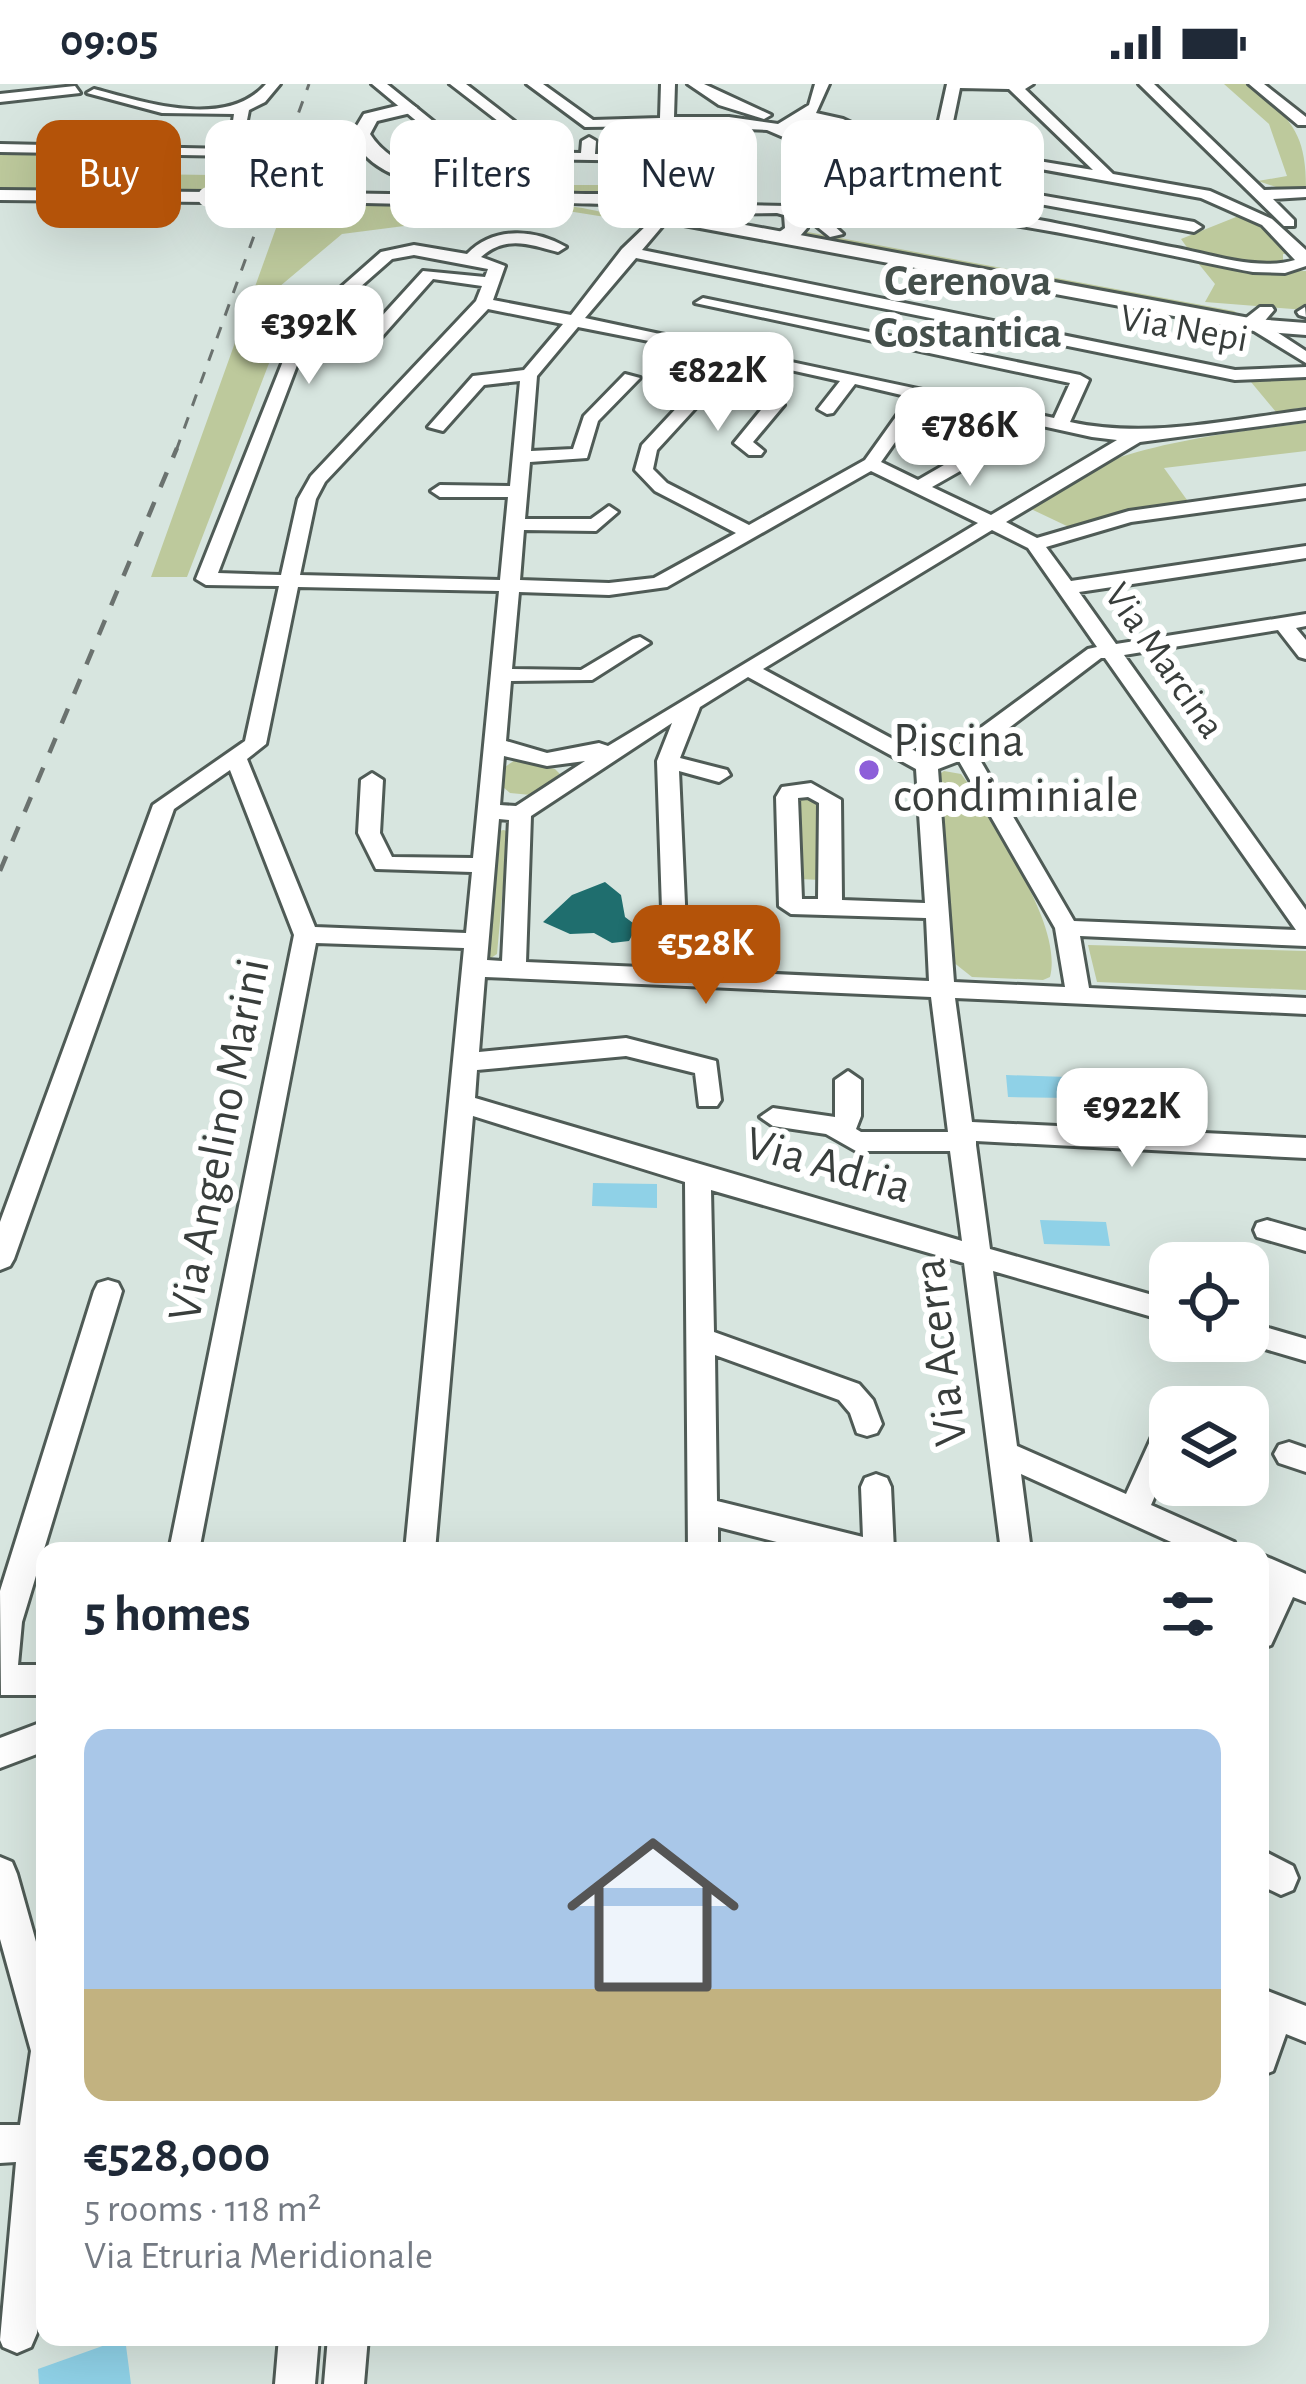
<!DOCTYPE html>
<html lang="en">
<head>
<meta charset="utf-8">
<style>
  body { margin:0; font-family:"Alegreya Sans",sans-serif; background:#f2f2f3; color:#1f2937; height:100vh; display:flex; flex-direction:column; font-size:45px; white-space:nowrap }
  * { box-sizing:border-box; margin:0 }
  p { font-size:39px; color:#747a83 }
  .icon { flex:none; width:66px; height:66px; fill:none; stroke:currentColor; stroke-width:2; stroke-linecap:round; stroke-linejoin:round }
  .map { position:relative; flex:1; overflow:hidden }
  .details { position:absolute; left:36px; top:1458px; width:1233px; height:804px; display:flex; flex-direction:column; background:#fff; border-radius:24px; box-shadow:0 12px 48px #0002 }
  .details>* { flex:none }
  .hud { position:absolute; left:36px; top:36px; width:1236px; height:108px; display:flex; gap:24px }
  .buttons { position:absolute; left:1149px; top:1158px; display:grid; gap:24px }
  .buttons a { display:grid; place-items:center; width:120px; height:120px; border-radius:24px; background:#fff; box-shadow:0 12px 48px #0002; font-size:60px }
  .price { position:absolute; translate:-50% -102px; padding:0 27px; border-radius:24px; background:#fff; color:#222; font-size:39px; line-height:78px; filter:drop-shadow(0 3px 6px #0008) }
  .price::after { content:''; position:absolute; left:50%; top:72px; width:36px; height:27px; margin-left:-18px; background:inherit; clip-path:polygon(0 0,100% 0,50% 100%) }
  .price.active { background:#b45309; color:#fff }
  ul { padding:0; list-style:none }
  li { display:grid; align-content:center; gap:24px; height:636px; padding:0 48px }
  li+li { border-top:3px solid #e0e1e3 }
  li span { display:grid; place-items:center; height:372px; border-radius:24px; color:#555 }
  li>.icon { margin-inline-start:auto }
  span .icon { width:216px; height:216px; fill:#fffc; stroke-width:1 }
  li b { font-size:51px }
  h2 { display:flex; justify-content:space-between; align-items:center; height:144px; padding:0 48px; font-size:51px }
  .chip { padding:0 42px; border-radius:24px; background:#fff; box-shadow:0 12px 48px #0002; font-size:42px; line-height:108px }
  .chip.active { background:#b45309; color:#fff }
  .status { display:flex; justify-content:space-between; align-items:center; height:84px; padding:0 60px; background:#fff; direction:ltr }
  .status svg { height:33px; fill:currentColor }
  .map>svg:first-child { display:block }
</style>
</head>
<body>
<div class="status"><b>09:05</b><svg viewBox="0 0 49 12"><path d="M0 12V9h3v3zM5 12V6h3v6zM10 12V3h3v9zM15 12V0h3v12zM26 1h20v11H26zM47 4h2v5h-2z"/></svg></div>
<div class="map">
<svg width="1306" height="2300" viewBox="0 0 1306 2300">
  <rect width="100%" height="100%" fill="#d7e5df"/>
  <path fill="#bdc99c" d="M 1224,0 L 1251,0 C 1290,35 1306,48 1306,103 L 1285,106 L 1258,97 L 1287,92 L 1269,40 Z
    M 0,66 L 146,69 L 139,90 L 212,91 L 222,72 L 259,69 L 254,85 L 263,86 L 256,110 L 0,107 Z
    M 617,78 L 657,80 L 658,99 C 628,127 521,105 480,101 L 616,101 Z
    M 285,119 C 363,119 561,105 624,136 L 574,128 L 482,132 L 342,150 L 279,203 L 317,214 L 281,248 L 187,493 L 151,493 Z
    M 1246,129 L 1260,136 L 1294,170 L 1283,170 L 1283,181 L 1191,169 L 1181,155 Z
    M 797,146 L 1234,227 L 1243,233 L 795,151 Z
    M 1198,179 L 1264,188 L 1306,187 L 1306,226 L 1205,218 L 1215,200 Z
    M 1306,292 L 1306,323 L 1276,328 L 1251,298 Z
    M 1306,339 L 1306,367 L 1164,384 L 1187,416 L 1071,444 L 1031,425 C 1082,363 1230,349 1306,339 Z
    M 515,676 L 555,685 L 560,690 L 531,711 L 510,709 L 503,703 L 502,685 Z
    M 944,687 L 961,690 L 973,706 C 998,752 1063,842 1050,893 L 1043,896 L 972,893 L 953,878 L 937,692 Z
    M 808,712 L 824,718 L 821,796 L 799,795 L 794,718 Z
    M 504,746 L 508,748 L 497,870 L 491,874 L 486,872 L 498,747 Z
    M 1088,861 L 1306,867 L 1306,906 L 1097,898 Z"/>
  <path fill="#8fd1e7" d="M 1006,991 L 1067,993 L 1070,1014 L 1008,1013 Z
    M 593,1099 L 657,1100 L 657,1124 L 592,1122 Z
    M 1040,1136 L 1106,1138 L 1110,1162 L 1044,1160 Z
    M 125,2254 L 131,2300 L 39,2300 L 38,2285 Z"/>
  <path fill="#1f6e6e" d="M 605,798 L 621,811 L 625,833 L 637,842 L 629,857 L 612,859 L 594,849 L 570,850 L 543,838 L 572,811 Z"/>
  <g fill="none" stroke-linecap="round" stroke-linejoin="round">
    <g stroke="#4f5b56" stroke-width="6">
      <path id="pedestrian" d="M 308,78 L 351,87 L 345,90 L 304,83 L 304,79 Z"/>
    </g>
    <g stroke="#4f5b56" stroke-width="6">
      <path id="minor" d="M 266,0 L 280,0 L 265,18 L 249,26 L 240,72 L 0,68 L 0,60 L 229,65 L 234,30 L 162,29 L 87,9 L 94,5 C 144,18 226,46 266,0 Z
        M 372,0 L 387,0 L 470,67 L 581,69 L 582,57 L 589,53 L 596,57 L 595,70 L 659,69 L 660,42 L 585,43 L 527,0 L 543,0 L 593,36 L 660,34 L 661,0 L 675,0 L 674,33 L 729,33 L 778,40 L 809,21 L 815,0 L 829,0 L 816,29 L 843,35 L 870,48 L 934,59 L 947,0 L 1033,0 L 1025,5 L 1113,90 L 1210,107 L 1272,135 L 1306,166 L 1306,182 L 1285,189 L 1253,188 C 1157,171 914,106 830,138 L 843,150 L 830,153 L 814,140 L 814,134 C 908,98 1077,145 1177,164 C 1212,171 1259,187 1295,176 L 1262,141 L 1201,114 L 852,51 L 820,69 L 798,134 L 807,144 L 794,159 L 778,149 L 785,144 L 784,131 L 777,129 L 687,130 L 679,125 L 687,120 L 787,122 L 809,64 L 767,46 L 674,42 L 673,106 L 658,117 L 651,113 L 659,105 L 659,77 L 461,74 ZM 960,4 L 1009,5 L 1093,86 L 948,62 ZM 802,38 L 828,39 L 838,48 L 815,56 L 790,45 Z
        M 450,0 L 466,0 L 519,41 L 507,44 Z
        M 688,0 L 704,0 L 771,31 L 764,35 L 719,21 Z
        M 1139,0 L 1154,0 L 1264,106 L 1306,105 L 1306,113 L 1273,115 L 1294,136 L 1294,142 L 1284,142 Z
        M 1249,0 L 1264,0 L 1306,33 L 1306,41 L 1298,41 Z
        M 75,2 L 80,9 L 0,18 L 0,10 Z
        M 918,90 L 1194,138 L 1202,143 L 1194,148 L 913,97 L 913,91 Z
        M 651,130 L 664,140 L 642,166 L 1235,286 L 1306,283 L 1306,293 L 1235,296 L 636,174 L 585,234 L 1054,334 L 1070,299 L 695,219 L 703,214 L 1080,291 L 1089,296 L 1070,338 C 1148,355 1228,336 1306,326 L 1306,336 L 1140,358 L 1006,438 L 1037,454 L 1129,427 L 1306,402 L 1306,414 L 1131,438 L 1046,463 L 1071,497 L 1306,462 L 1306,474 L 1079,508 L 1116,560 L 1306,530 L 1306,542 L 1296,544 L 1306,556 L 1306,575 L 1299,573 L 1278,546 L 1124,571 L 1306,826 L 1306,862 L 1080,852 L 1089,904 L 1306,914 L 1306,930 L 955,914 L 972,1038 L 1306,1054 L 1306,1074 L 976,1057 L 976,1061 L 990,1165 L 1170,1216 L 1170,1238 L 993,1187 L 1017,1362 L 1126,1410 L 1160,1335 L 1170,1332 L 1170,1377 L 1151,1421 L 1234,1458 L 1238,1467 L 1191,1467 L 1021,1390 L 1031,1467 L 1001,1467 L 964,1179 L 711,1106 L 714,1248 L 859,1300 L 873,1316 L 882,1340 L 877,1349 L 867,1352 L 857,1349 L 850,1329 L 839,1316 L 715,1271 L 717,1417 L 863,1453 L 861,1403 L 865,1394 L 876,1390 L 887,1394 L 891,1403 L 894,1467 L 812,1467 L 718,1443 L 718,1467 L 688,1467 L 685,1098 L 473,1032 L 435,1467 L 405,1467 L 464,864 L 316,859 L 199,1467 L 169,1467 L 294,851 L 230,686 L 174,725 L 14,1175 L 10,1182 L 0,1186 L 0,1138 L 153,721 L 245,657 L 279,502 L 206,501 L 196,495 L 297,242 L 381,168 L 414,161 L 467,170 C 494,142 535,145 566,163 L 558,168 C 529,160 506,151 481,173 L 505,182 L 493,216 L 571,231 L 622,165 L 648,140 L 643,135 ZM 414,171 L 488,185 L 485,193 L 423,187 L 350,267 L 350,275 L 362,275 L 433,195 L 482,202 L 476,217 L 311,392 L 298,415 L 281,491 L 218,489 L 310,247 L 392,175 ZM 488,225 L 563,240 L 524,286 L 473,292 L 428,343 L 443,347 L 484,301 L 520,297 L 510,402 L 440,401 L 431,407 L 440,413 L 508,413 L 500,496 L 300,491 L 316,415 L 325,398 ZM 578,243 L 725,272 L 642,361 L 635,386 L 655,407 L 736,449 L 654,494 L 609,499 L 520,496 L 524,446 L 596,447 L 618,428 L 609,422 L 591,435 L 525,435 L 530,378 L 587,374 L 598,337 L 640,294 L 625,290 L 584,332 L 573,365 L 531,367 L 537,292 ZM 741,275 L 840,297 L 818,325 L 827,330 L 833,329 L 855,300 L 910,313 L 865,376 L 749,441 L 667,399 L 653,385 L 657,366 L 712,306 L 759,316 L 765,321 L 734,359 L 749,371 L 761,371 L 764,367 L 753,358 L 784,321 L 771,308 L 720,297 ZM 925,316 L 1092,353 L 1117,356 L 991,431 L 932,403 L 969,382 L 984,359 L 981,355 L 969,355 L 956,374 L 918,396 L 881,378 ZM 871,387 L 978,439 L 608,662 L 599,659 L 547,669 L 506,657 L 511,597 L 592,596 L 650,559 L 640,553 L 633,555 L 581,586 L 512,585 L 519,508 L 609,511 L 667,503 ZM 992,446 L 1028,464 L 1097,563 L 1088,565 L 956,662 L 928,674 L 763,585 ZM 298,503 L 499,507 L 473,774 L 392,773 L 380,749 L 383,696 L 372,689 L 361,696 L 358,749 L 376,785 L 472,788 L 466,849 L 315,843 L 247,675 L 266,660 ZM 1101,574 L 1105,574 L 1296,846 L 1074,837 L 976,669 ZM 748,593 L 916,685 L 925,819 L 842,816 L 841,716 L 811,699 L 782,703 L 776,713 L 779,822 L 791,830 L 926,834 L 929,897 L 688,886 L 679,687 L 719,698 L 730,691 L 727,686 L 680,674 L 700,623 ZM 672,639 L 657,677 L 664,884 L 526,878 L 531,732 ZM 504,672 L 547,682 L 585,677 L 516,722 L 500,721 ZM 959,677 L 1055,844 L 1065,903 L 954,898 L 938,685 ZM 808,713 L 819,719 L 818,815 L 802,815 L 798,714 ZM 499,735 L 509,736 L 502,877 L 487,876 ZM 485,893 L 931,913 L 948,1048 L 861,1048 L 856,1045 L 861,1032 L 861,996 L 848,987 L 835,996 L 835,1033 L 773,1024 L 760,1033 L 773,1042 L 826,1050 L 856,1067 L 950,1067 L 962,1157 L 475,1014 L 477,986 L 626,972 L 695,989 L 699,1022 L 717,1022 L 721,1016 L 716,977 L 626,954 L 479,968 Z
        M 1260,223 L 1272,223 L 1274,226 L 1263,239 L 1306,267 L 1306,279 L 1249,244 L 1246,234 Z
        M 1305,223 L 1306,233 L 1299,231 L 1297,228 Z
        M 1267,1136 L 1306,1147 L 1306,1167 L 1257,1153 L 1254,1146 L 1257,1139 Z
        M 108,1196 L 118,1199 L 122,1207 L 22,1538 L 18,1581 L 45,1581 L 45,1611 L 1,1611 L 0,1507 L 94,1207 L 98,1199 Z
        M 1248,1238 L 1306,1255 L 1306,1277 L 1238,1257 L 1248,1257 Z
        M 1289,1358 L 1306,1364 L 1306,1388 L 1279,1379 L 1274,1370 L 1279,1361 Z
        M 1260,1470 L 1306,1490 L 1306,1518 L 1293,1513 L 1271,1561 L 1260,1565 L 1260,1516 L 1267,1501 L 1260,1498 Z
        M 45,1637 L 45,1667 L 0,1684 L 0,1654 Z
        M 1260,1765 L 1293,1782 L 1298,1794 L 1293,1806 L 1281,1811 L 1260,1801 Z
        M 0,1773 L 12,1778 L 17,1790 L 45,1890 L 45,2166 L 37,2249 L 31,2263 L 17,2269 L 3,2263 L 0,2256 L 16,2078 L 0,2079 L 0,2041 L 20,2041 L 31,1967 L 0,1855 Z
        M 1260,1904 L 1306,1922 L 1306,1958 L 1286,1950 L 1273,1987 L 1260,1992 Z
        M 279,2253 L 319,2253 L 315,2300 L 275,2300 Z
        M 328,2253 L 368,2253 L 364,2300 L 324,2300 Z"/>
    </g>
    <g stroke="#4f5b56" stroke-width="6">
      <path id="tertiary" d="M 409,19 L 417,24 L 415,28 L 377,37 L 370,50 C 409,113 560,110 628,110 L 637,115 L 628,120 C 566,120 413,118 368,74 C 361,68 357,57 352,50 L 364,30 Z
        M 0,106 L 208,108 L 217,113 L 208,118 L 0,116 Z
        M 327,109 L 451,111 L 460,116 L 451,121 L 321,118 L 321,110 Z
        M 664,126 L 1255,235 L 1306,239 L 1306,251 L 1255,247 L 657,136 L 657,128 Z"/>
    </g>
    <use href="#pedestrian" fill="#fff" fill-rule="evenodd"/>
    <use href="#minor" fill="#fff" fill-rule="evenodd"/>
    <use href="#tertiary" fill="#fff" fill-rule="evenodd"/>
    <path stroke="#6b726f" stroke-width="3" stroke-dasharray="12 12" stroke-linecap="butt" d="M 176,367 L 309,0"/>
    <path stroke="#6b726f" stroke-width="4.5" stroke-dasharray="16 16" stroke-linecap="butt" d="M 0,787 L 177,364"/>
    <g stroke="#4f5b56" stroke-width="22" stroke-linecap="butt">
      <path id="tertiary-bridge" d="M 208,113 L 327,114"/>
    </g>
    <use href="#tertiary-bridge" stroke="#fff" stroke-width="20"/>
  </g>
  <circle fill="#8d5fd9" stroke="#fff" stroke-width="4.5" cx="869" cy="686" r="12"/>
  <g text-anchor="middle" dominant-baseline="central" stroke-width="12" stroke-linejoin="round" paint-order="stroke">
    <g font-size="39" fill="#393e3c" stroke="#fff">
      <text transform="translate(1184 245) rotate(10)">Via Nepi</text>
      <text transform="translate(1164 577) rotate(55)">Via Marcina</text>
    </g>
    <g font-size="45" font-weight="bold" fill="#45504c" stroke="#fff">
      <text x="968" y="197">Cerenova<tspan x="968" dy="52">Costantica</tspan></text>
    </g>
    <g font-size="48" fill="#393e3c" stroke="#fff" text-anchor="start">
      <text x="893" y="658">Piscina<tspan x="893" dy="55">condiminiale</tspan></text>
    </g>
    <g font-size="48" fill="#393e3c" stroke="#fff">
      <text transform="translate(220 1056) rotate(-79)">Via Angelino Marini</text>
      <text transform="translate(828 1082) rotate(16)">Via Adria</text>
      <text transform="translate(941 1268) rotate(-97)">Via Acerra</text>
    </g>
  </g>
</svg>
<div class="buttons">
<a><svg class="icon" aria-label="locate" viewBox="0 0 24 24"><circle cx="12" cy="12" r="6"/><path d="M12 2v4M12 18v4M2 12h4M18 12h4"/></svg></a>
<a><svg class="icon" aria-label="layers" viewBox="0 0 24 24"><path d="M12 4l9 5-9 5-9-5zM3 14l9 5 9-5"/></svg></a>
</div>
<b class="price" style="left:309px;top:303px">€392K</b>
<b class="price" style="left:718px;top:350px">€822K</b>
<b class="price" style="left:970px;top:405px">€786K</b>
<b class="price active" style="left:706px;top:923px">€528K</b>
<b class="price" style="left:1132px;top:1086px">€922K</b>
<div class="hud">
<a class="chip active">Buy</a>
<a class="chip">Rent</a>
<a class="chip">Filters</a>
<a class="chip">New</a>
<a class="chip">Apartment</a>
</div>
<section class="details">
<h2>5 homes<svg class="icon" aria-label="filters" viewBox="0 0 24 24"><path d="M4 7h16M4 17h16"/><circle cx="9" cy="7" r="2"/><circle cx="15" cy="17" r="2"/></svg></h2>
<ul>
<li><span style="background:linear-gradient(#a9c7e8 70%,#c2b280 0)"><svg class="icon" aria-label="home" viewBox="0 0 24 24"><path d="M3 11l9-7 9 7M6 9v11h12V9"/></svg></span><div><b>€528,000</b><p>5 rooms · 118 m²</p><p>Via Etruria Meridionale</p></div></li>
</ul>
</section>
</div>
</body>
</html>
